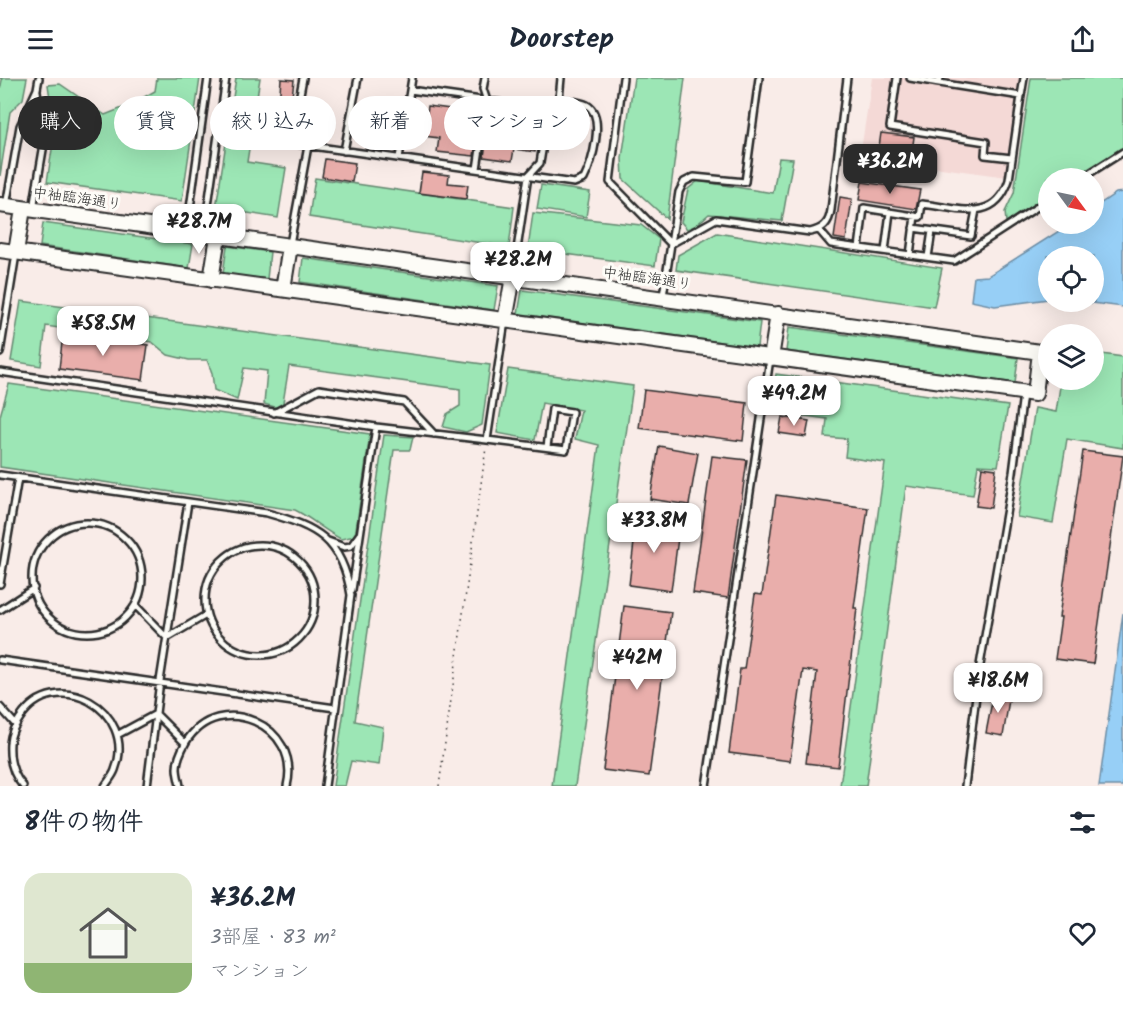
<!DOCTYPE html>
<html lang="ja">
<head>
<meta charset="utf-8">
<style>
  body { margin:0; font-family:Kalam,"Klee One",sans-serif; background:#f2f2f3; color:#1f2937; height:100vh; display:flex; flex-direction:column; font-size:22px; white-space:nowrap }
  * { box-sizing:border-box; margin:0 }
  p { font-size:20px; color:#747a83 }
  .icon { flex:none; width:33px; height:33px; fill:none; stroke:currentColor; stroke-width:2; stroke-linecap:round; stroke-linejoin:round }
  .map { position:relative; height:708px; overflow:hidden }
  .sheet { display:flex; flex-direction:column; background:#fff; flex:1 }
  .sheet>* { flex:none }
  .hud { position:absolute; left:18px; top:18px; width:600px; height:54px; display:flex; gap:12px }
  .needle { width:39px; rotate:123deg }
  .controls { position:absolute; left:1038px; top:90px; display:grid; gap:12px }
  .controls a { display:grid; place-items:center; width:66px; height:66px; border-radius:50%; background:#fff; box-shadow:0 6px 24px #0002; font-size:30px }
  .price { position:absolute; translate:-50% -51px; padding:0 14px; border-radius:12px; background:#fff; color:#222; font-size:20px; line-height:39px; filter:drop-shadow(0 2px 3px #0008) }
  .price::after { content:''; position:absolute; left:50%; top:36px; width:18px; height:14px; margin-left:-9px; background:inherit; clip-path:polygon(0 0,100% 0,50% 100%) }
  .price.selected { background:#2b2b2b; color:#fff }
  ul { padding:0; list-style:none }
  li { display:flex; align-items:center; gap:18px; height:150px; padding:0 24px }
  li span { display:grid; place-items:center; flex:none; width:168px; height:120px; border-radius:18px; color:#555 }
  li>.icon { margin-inline-start:auto }
  span .icon { width:72px; height:72px; fill:#fffc; stroke-width:1 }
  li b { font-size:26px }
  h2 { display:flex; justify-content:space-between; align-items:center; height:72px; padding:0 24px; font-size:26px }
  .chip { padding:0 21px; border-radius:27px; background:#fff; box-shadow:0 6px 24px #0002; font-size:21px; line-height:54px }
  .chip.selected { background:#2b2b2b; color:#fff }
  header { display:flex; justify-content:space-between; align-items:center; height:78px; padding:0 24px; background:#fff; font-size:27px; font-weight:700 }
  .map>svg:first-child { display:block }
</style>
</head>
<body>
<header><svg class="icon" aria-label="menu" viewBox="0 0 24 24"><path d="M4 6h16M4 12h16M4 18h16"/></svg>Doorstep<svg class="icon" aria-label="share" viewBox="0 0 24 24"><path d="M12 15V3M7 8l5-5 5 5M5 13v7h14v-7"/></svg></header>
<div class="map">
<svg width="1123" height="708" viewBox="0 0 1123 708">
  <rect width="100%" height="100%" fill="#f9ece8"/>
  <filter id="ink" filterUnits="userSpaceOnUse"><feTurbulence type="fractalNoise" baseFrequency=".0167" numOctaves="2"/><feDisplacementMap in="SourceGraphic" scale="12" xChannelSelector="R" yChannelSelector="G"/><feConvolveMatrix kernelMatrix="1 2 1 2 8 2 1 2 1" color-interpolation-filters="sRGB"/></filter>
  <g filter="url(#ink)">
    <path fill="#f4d9d6" d="M 872,0 L 1021,0 L 1007,99 L 860,79 Z"/>
    <path fill="#9ce6b5" stroke="#648870" stroke-width="1.5" d="M 0,0 L 27,0 L 23,21 L 10,34 L 0,98 L 0,12 L 2,2 Z
      M 157,0 L 200,0 L 182,123 L 47,104 L 55,52 L 48,7 L 60,6 L 105,37 L 130,27 L 155,13 Z
      M 236,0 L 260,0 L 247,84 L 286,90 L 278,140 L 216,130 Z
      M 634,0 L 685,0 L 667,141 L 623,101 L 622,80 Z
      M 1031,0 L 1123,0 L 1123,70 L 1074,100 L 1048,100 L 1048,117 L 1006,144 L 1005,134 L 1014,115 Z
      M 779,80 L 793,81 L 782,143 L 709,136 L 695,148 L 687,151 L 681,144 L 688,111 L 698,103 L 773,115 Z
      M 315,100 L 514,129 L 509,169 L 309,139 Z
      M 541,107 L 590,114 L 586,139 L 537,131 Z
      M 533,135 L 641,147 L 659,161 L 655,188 L 528,171 Z
      M 43,145 L 193,166 L 189,190 L 40,168 Z
      M 717,155 L 942,190 L 934,229 L 676,192 L 678,177 Z
      M 227,168 L 270,174 L 267,201 L 223,196 Z
      M 303,180 L 498,208 L 494,232 L 300,204 Z
      M 522,212 L 760,244 L 757,269 L 518,236 Z
      M 21,223 L 490,287 L 482,347 L 466,354 L 443,349 L 447,336 L 460,328 L 460,311 L 289,288 L 282,331 L 264,326 L 267,293 L 244,290 L 237,322 L 214,312 L 212,295 L 207,282 L 189,282 L 168,277 L 152,264 L 46,248 L 41,288 L 11,283 Z
      M 789,249 L 1018,280 L 1015,305 L 786,273 Z
      M 1094,275 L 1123,279 L 1123,370 L 1067,361 L 1053,445 L 1017,439 L 1035,330 L 1056,334 L 1061,302 L 1094,302 Z
      M 508,291 L 633,308 L 575,708 L 552,708 L 599,367 L 575,361 L 581,332 L 542,325 L 535,362 L 497,355 Z
      M 776,296 L 1008,328 L 998,388 L 978,387 L 973,417 L 906,408 L 866,708 L 840,708 L 885,385 L 845,379 L 847,361 L 825,359 L 827,341 L 770,333 Z
      M 9,306 L 370,356 L 355,458 L 341,461 C 324,452 311,440 295,432 L 0,389 L 0,338 Z
      M 384,357 L 413,359 L 410,372 L 394,372 L 355,643 L 383,649 L 379,687 L 351,683 L 345,708 L 333,708 Z"/>
    <path fill="#97cff6" stroke="#6c8da5" stroke-width="1.5" d="M 1123,114 L 1123,229 L 1084,224 L 1094,224 L 1094,178 L 1048,178 L 1048,221 L 995,228 L 971,223 L 974,199 L 988,198 L 1070,146 L 1094,146 L 1094,130 L 1116,115 Z
      M 1123,535 L 1123,708 L 1099,708 Z"/>
    <path fill="#e9aeab" stroke="#2b2b2b" stroke-width="1.5" d="M 281,1 L 294,2 L 291,27 L 279,26 Z
      M 428,28 L 480,35 L 474,78 L 437,74 L 439,60 L 424,58 Z
      M 493,34 L 540,41 L 535,74 L 514,71 L 512,83 L 484,79 L 490,36 L 493,37 Z
      M 881,55 L 914,59 L 911,80 L 878,76 Z
      M 325,81 L 355,85 L 352,104 L 322,99 Z
      M 422,94 L 449,97 L 448,105 L 468,107 L 466,121 L 419,115 Z
      M 862,104 L 920,112 L 916,131 L 859,122 Z
      M 840,119 L 852,121 L 846,162 L 834,160 Z
      M 63,256 L 148,267 L 143,302 L 59,291 Z
      M 644,312 L 747,325 L 743,363 L 639,350 Z
      M 782,339 L 809,343 L 806,359 L 779,355 Z
      M 659,368 L 698,375 L 689,427 L 650,421 Z
      M 1083,373 L 1123,378 L 1093,586 L 1055,581 L 1061,539 L 1059,539 Z
      M 712,378 L 747,382 L 728,520 L 693,515 Z
      M 982,389 L 996,391 L 991,430 L 976,428 Z
      M 776,417 L 868,430 L 854,530 L 857,530 L 838,689 L 806,685 L 817,594 L 803,592 L 790,683 L 729,675 L 740,591 L 744,591 L 755,516 L 762,517 Z
      M 637,439 L 680,445 L 671,513 L 629,507 Z
      M 624,528 L 671,534 L 649,698 L 603,692 Z
      M 994,613 L 1010,616 L 1003,658 L 986,655 Z"/>
    <g fill="none" stroke-linecap="round" stroke-linejoin="round">
      <g stroke="#2b2b2b" stroke-width="10">
        <path id="service" d="M 303,0 L 291,65 L 574,105 L 584,101 C 592,85 606,38 587,27 C 580,23 567,23 559,21
          M 623,0 L 610,104 L 671,166 L 716,141 L 810,154 C 823,151 829,146 831,132 L 847,0
          M 897,0 L 890,49 L 986,64 L 985,77 L 1012,80
          M 910,0 L 939,5
          M 940,0 L 939,5 L 1021,18 L 1024,0
          M 410,12 L 552,32
          M 344,73 L 358,0
          M 399,80 L 412,0
          M 477,91 L 487,23 L 483,11 L 485,0
          M 1082,100 L 1123,74
          M 6,128 L 20,48 L 37,11 L 39,0
          M 33,131 L 44,66 L 37,13
          M 913,150 L 971,158 L 976,132
          M 187,152 L 208,0
          M 819,152 L 831,166 L 954,183 L 1048,122
          M 204,156 L 226,0
          M 290,166 L 308,68
          M 859,170 L 864,130 L 920,139 L 922,126 C 958,130 995,146 1009,102 L 1021,18
          M 885,173 L 890,134
          M 910,177 L 915,138
          M 928,179 L 932,153
          M 513,198 L 528,98 L 540,85 L 548,37 L 559,21 L 561,0
          M 663,218 L 679,114 L 684,104 L 694,99 L 745,104 L 759,0
          M 0,275 L 16,176
          M 0,294 L 376,349 L 352,512
          M 274,335 L 319,311 L 404,324 L 434,356
          M 376,349 L 487,362 L 505,243
          M 487,362 L 566,372 L 572,334 L 552,331 L 547,369
          M 0,397 L 267,435 C 317,449 342,461 351,517 L 325,708
          M32 500a55 55 0 1 1 110 0a55 55 0 1 1-110 0Z
          M 328,463 L 344,469 L 351,468 L 359,457
          M205 522a55 55 0 1 1 110 0a55 55 0 1 1-110 0Z
          M 0,506 L 18,400
          M 135,527 L 167,560 L 206,537
          M 0,532 L 34,510
          M 0,582 L 335,630
          M 0,629 L 16,647
          M 117,657 L 156,636 L 185,665
          M 23,708 C 12,696 9,681 10,665 C 11,655 14,649 20,640 C 56,586 138,632 115,692 C 113,698 108,703 105,708
          M 147,708 L 160,603 L 188,424
          M 180,708 C 179,702 177,696 177,690 C 177,681 182,671 186,664 C 219,611 302,647 287,708
          M 706,708 L 770,281
          M 965,708 L 979,593 L 1013,395 L 1023,316"/>
      </g>
      <g stroke="#2b2b2b" stroke-width="18">
        <path id="tertiary" d="M 0,127 L 1040,274 L 1035,316 L 0,172
          M 16,174 L 23,131
          M 211,202 L 218,158
          M 283,211 L 290,168
          M 505,243 L 513,199
          M 771,280 L 778,236"/>
      </g>
      <path stroke="#2b2b2b" stroke-width="1.5" stroke-dasharray="1.5 4.5" stroke-linecap="butt" d="M 439,708 L 486,370"/>
      <use href="#service" stroke="#fdfcf7" stroke-width="5"/>
      <use href="#tertiary" stroke="#fdfcf7" stroke-width="14"/>
    </g>
  </g>
  <g text-anchor="middle" dominant-baseline="central" stroke-width="6" stroke-linejoin="round" paint-order="stroke">
    <g font-size="15" fill="#2b2b2b" stroke="#fdfcf7">
      <text transform="translate(77 121) rotate(8)">中袖臨海通り</text>
      <text transform="translate(647 201) rotate(8)">中袖臨海通り</text>
    </g>
  </g>
</svg>
<div class="controls">
<a><svg class="needle" viewBox="-14 -14 28 28"><path d="M0-13l5 13h-10z" fill="#e53935"/><path d="M0 13l5-13h-10z" fill="#747a83"/></svg></a>
<a><svg class="icon" aria-label="locate" viewBox="0 0 24 24"><circle cx="12" cy="12" r="6"/><path d="M12 2v4M12 18v4M2 12h4M18 12h4"/></svg></a>
<a><svg class="icon" aria-label="layers" viewBox="0 0 24 24"><path d="M12 4l9 5-9 5-9-5zM3 14l9 5 9-5"/></svg></a>
</div>
<b class="price selected" style="left:890px;top:117px">¥36.2M</b>
<b class="price" style="left:199px;top:177px">¥28.7M</b>
<b class="price" style="left:518px;top:215px">¥28.2M</b>
<b class="price" style="left:103px;top:279px">¥58.5M</b>
<b class="price" style="left:794px;top:349px">¥49.2M</b>
<b class="price" style="left:654px;top:476px">¥33.8M</b>
<b class="price" style="left:637px;top:613px">¥42M</b>
<b class="price" style="left:998px;top:636px">¥18.6M</b>
<div class="hud">
<a class="chip selected">購入</a>
<a class="chip">賃貸</a>
<a class="chip">絞り込み</a>
<a class="chip">新着</a>
<a class="chip">マンション</a>
</div>
</div>
<section class="sheet">
<h2>8件の物件<svg class="icon" aria-label="filters" viewBox="0 0 24 24"><path d="M4 7h16M4 17h16"/><circle cx="9" cy="7" r="2"/><circle cx="15" cy="17" r="2"/></svg></h2>
<ul>
<li><span style="background:linear-gradient(#dfe7d0 75%,#8fb573 0)"><svg class="icon" aria-label="home" viewBox="0 0 24 24"><path d="M3 11l9-7 9 7M6 9v11h12V9"/></svg></span><div><b>¥36.2M</b><p>3部屋 · 83 m²</p><p>マンション</p></div><svg class="icon" aria-label="heart" viewBox="0 0 24 24"><path d="M12 20l-8-8c-3-5 5-10 8-4 3-6 11-1 8 4z"/></svg></li>
</ul>
</section>
</body>
</html>
